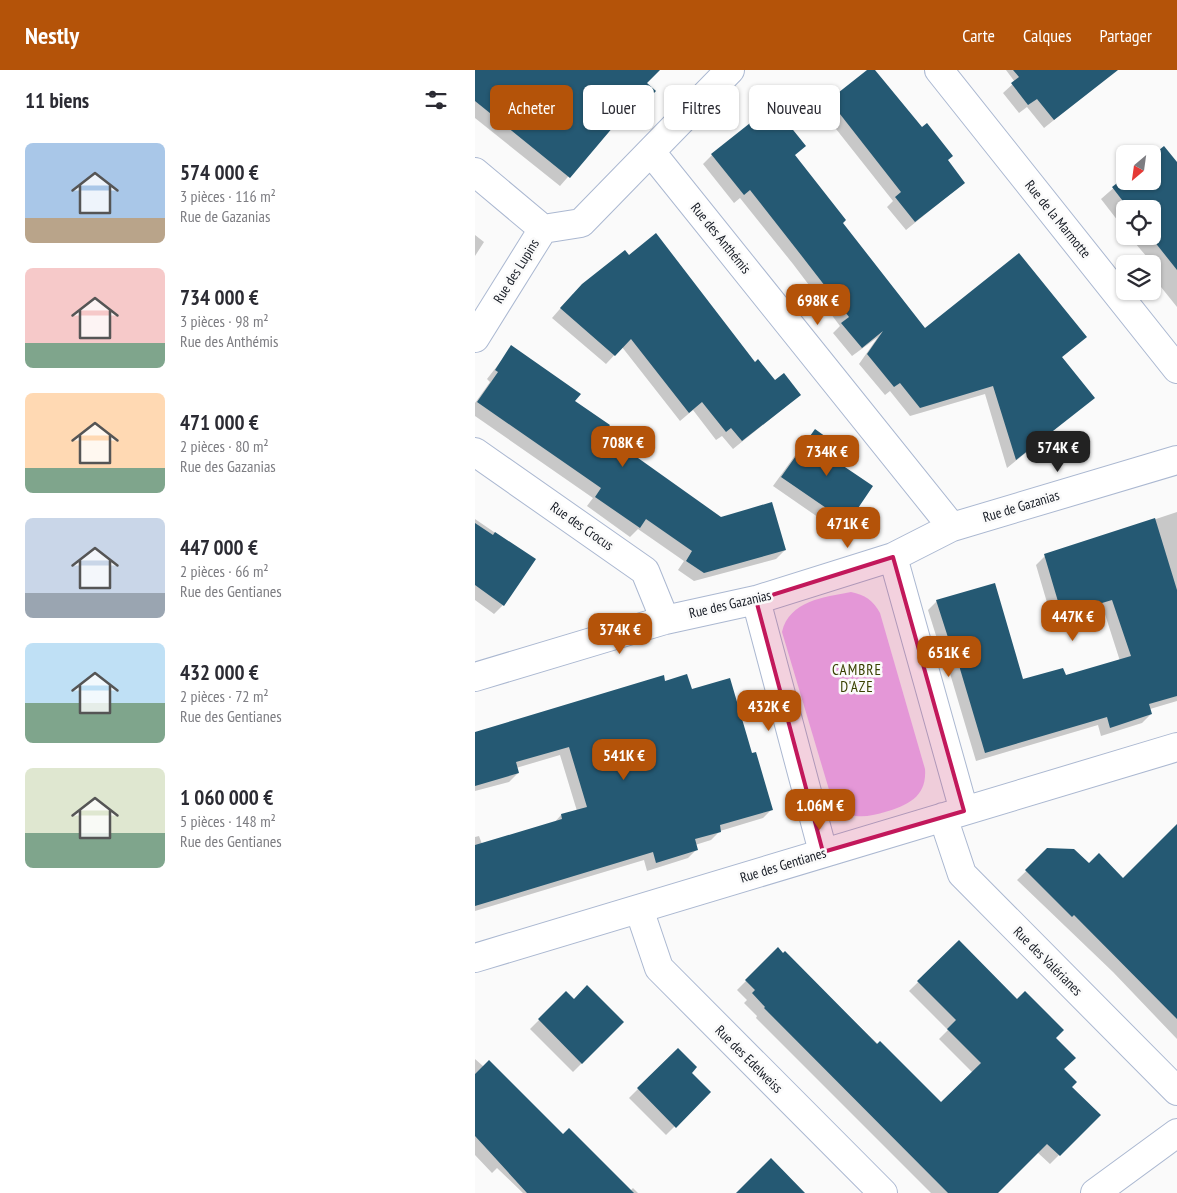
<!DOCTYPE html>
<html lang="fr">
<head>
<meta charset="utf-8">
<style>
  body { margin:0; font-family:"PT Sans Narrow",sans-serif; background:#f7f7f7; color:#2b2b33; height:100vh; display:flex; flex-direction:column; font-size:19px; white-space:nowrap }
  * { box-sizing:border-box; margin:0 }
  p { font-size:16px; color:#7c7c81 }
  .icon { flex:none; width:28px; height:28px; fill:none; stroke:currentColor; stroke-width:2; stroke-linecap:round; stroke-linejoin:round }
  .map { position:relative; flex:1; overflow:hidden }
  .details { display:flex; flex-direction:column; background:#fff; width:475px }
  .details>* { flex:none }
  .top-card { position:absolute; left:15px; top:15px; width:475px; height:45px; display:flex; gap:10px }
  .needle { width:32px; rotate:209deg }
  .tools { position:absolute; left:641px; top:75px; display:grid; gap:10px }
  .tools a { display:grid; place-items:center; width:45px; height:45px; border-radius:8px; background:#fff; box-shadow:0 1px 4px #0004; font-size:25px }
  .price { position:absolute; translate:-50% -42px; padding:0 11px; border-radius:10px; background:#b45309; color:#fff; font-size:16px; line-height:32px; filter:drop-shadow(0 1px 2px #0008) }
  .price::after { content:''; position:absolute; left:50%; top:30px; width:15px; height:11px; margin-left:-8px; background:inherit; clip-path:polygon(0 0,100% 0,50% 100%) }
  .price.active { background:#222; color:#fff }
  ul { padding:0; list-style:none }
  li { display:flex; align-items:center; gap:15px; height:125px; padding:0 25px }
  li span { display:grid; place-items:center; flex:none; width:140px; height:100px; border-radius:8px; color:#555 }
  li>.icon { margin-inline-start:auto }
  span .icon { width:60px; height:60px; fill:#fffc; stroke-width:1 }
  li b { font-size:21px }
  h2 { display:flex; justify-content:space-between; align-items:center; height:60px; padding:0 25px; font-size:21px }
  .tag { padding:0 18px; border-radius:8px; background:#fff; box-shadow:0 1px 4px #0004; font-size:18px; line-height:45px }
  .tag.active { background:#b45309; color:#fff }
  header { display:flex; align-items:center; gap:30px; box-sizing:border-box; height:70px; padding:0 25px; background:#b45309; color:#fff }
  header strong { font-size:24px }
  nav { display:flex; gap:28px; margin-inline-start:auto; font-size:18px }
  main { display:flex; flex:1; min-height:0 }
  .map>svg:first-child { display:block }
</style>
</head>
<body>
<header>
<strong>Nestly</strong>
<nav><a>Carte</a><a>Calques</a><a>Partager</a></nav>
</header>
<main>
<section class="details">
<h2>11 biens<svg class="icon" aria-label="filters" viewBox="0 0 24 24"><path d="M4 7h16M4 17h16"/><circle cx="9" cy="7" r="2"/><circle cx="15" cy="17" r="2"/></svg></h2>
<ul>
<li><span style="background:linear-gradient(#a9c7e8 75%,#b9a48a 0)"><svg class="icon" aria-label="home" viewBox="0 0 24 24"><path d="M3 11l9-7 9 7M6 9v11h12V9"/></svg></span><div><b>574 000 €</b><p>3 pièces · 116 m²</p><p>Rue de Gazanias</p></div></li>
<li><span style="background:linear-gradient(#f6c9c9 75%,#7fa58c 0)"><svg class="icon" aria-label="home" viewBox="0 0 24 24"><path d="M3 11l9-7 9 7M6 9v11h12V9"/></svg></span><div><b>734 000 €</b><p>3 pièces · 98 m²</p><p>Rue des Anthémis</p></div></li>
<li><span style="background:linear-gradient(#ffd9b3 75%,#7fa58c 0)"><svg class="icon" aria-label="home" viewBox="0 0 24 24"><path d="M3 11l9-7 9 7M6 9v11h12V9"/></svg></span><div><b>471 000 €</b><p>2 pièces · 80 m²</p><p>Rue des Gazanias</p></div></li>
<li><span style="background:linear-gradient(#c9d6e8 75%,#9aa5b1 0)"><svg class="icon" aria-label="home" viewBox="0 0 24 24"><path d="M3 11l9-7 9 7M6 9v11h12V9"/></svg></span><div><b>447 000 €</b><p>2 pièces · 66 m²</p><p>Rue des Gentianes</p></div></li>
<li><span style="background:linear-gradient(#bfe0f5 60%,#7fa58c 0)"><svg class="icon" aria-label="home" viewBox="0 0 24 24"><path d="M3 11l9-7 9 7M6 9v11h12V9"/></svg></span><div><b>432 000 €</b><p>2 pièces · 72 m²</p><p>Rue des Gentianes</p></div></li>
<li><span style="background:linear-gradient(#dfe7d0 65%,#7fa58c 0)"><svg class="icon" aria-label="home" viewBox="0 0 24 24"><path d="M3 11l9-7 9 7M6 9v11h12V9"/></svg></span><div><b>1 060 000 €</b><p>5 pièces · 148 m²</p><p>Rue des Gentianes</p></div></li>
</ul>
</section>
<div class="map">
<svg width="702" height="1123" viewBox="0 0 702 1123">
  <rect width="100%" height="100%" fill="#fafafa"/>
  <path fill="#edb7f7" d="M 376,522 C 390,525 398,530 405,543 L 450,699 C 452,726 434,735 410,742 C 390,748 374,750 358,733 L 307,562 C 314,531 349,527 376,522 Z"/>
  <path fill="#0003" d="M 0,0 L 183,0 L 170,13 L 179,21 L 150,50 L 146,46 L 85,116 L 0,48 Z
    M 394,0 L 398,0 L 489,113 L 431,160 L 412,137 L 418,131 L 346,40 Z
    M 531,0 L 642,0 L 569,58 L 552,37 L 544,43 L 528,23 L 540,12 Z
    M 689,78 L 702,94 L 702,237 L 678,207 L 681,200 L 678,194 L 654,166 L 678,166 L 678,139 L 650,139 L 650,160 L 626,129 L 650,108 L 650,111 L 678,111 L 678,87 Z
    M 237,85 L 319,86 L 366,153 L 450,260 L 611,267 L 586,288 L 618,328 L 532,398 L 510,324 L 435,346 L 415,321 L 410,325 L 384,294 L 403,267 L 377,286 L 358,263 L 365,256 L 318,194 L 265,128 L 259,133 L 228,94 Z
    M 0,165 L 9,172 L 0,186 Z
    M 98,224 L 279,293 L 300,312 L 325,325 L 258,379 L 247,366 L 241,370 L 218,340 L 205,351 L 147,277 L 131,294 L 77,248 Z
    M 37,277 L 131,359 L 154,383 L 246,448 L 310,480 L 301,489 L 219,511 L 203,500 L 209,491 L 163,459 L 155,467 L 112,436 L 118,428 L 0,346 L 0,333 L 15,312 L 12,309 Z
    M 340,361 L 360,391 L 396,417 L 372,452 L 363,461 L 298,416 L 331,370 Z
    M 702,442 L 702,631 L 675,639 L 676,644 L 667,653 L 626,666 L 623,655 L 501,691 L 471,590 L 469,591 L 453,540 L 462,531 L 547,611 L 590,606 L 645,591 L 628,538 L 578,553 L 561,495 L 570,486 Z
    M 0,449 L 60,490 L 28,535 L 19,544 L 0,530 Z
    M 189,612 L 216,621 L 277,684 L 297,739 L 288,748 L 245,761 L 236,770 L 220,775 L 222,779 L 213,788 L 172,801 L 169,790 L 0,841 L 0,767 L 4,766 L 7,774 L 79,753 L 86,745 L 102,741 L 85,685 L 41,698 L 43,703 L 34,712 L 0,721 L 0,663 Z
    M 702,756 L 702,969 L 638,902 L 542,810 L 573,780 L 648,810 Z
    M 484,872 L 579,968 L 588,999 L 596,1017 L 624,1045 L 575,1094 L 562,1082 L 521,1123 L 456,1123 L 281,948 L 282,946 L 269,933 L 272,930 L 262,920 L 303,879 L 466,1034 L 498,1003 L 464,969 L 473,960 L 434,921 Z
    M 91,923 L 98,931 L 148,952 L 98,1002 L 55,959 Z
    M 203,979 L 215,1003 L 234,1022 L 191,1065 L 154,1028 Z
    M 0,989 L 88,1066 L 155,1121 L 158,1118 L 163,1123 L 48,1123 L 22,1098 L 17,1103 L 0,1085 Z"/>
  <path fill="#255973" d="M 0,0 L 185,0 L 172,13 L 181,21 L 160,42 L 155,37 L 95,108 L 0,31 Z
    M 392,0 L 400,0 L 447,57 L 452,53 L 478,86 L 473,90 L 490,113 L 440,152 L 420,127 L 426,122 L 354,30 Z
    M 538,0 L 643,0 L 579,50 L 562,29 L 553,35 L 536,13 L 544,7 Z
    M 298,35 L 331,76 L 320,85 L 371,150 L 368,153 L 450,258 L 544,183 L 612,267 L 587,287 L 620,328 L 541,390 L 518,316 L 445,338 L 425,313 L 419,317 L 392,284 L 408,261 L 387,278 L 366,253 L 374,247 L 326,185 L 275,120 L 269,125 L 236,84 Z
    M 689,76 L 702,92 L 702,200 L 675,166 L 678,166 L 678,139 L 654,139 L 637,117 L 650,107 L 650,111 L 678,111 L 678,85 Z
    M 181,163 L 280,292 L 283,289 L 300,310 L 309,303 L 326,325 L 267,371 L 256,358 L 251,362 L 227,332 L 214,343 L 156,269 L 140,286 L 85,238 L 107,214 L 150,180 L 154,185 Z
    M 36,275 L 106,324 L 100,331 L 135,355 L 133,358 L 160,377 L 156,383 L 246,447 L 297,432 L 311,480 L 229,503 L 211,491 L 217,481 L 171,449 L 165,458 L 120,427 L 126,418 L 2,332 L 23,302 L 20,300 Z
    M 340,359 L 369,380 L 361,391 L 398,416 L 373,453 L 306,407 Z
    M 680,448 L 702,520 L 702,626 L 674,634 L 677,644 L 635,658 L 632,647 L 510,683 L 480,582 L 478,583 L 461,530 L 520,513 L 548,609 L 588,598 L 591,605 L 656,586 L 637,530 L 587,545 L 569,484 Z
    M 0,453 L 18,465 L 20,462 L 61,489 L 29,536 L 0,515 Z
    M 212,604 L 217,619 L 255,608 L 277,683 L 281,682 L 298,740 L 245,755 L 246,762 L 220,769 L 223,780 L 181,793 L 178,782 L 0,836 L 0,775 L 87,749 L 86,744 L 112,737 L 94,677 L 41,692 L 44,703 L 0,716 L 0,662 L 189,605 L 190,611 Z
    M 702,754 L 702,949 L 599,845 L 597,847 L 550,800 L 572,778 L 599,779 L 614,793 L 624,783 L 648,808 Z
    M 484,870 L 542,929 L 550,921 L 589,960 L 581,968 L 601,988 L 589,999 L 602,1012 L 597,1017 L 626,1045 L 585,1086 L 572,1074 L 523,1123 L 473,1123 L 289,938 L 290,937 L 277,923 L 280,920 L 270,910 L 303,877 L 308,883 L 310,881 L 402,974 L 405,971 L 466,1032 L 506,993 L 472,959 L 481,950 L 442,911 Z
    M 112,915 L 149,952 L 107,994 L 63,949 L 91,921 L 99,929 Z
    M 203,978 L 222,997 L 217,1003 L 236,1022 L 201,1058 L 162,1018 Z
    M 14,990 L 88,1064 L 94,1058 L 159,1123 L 52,1123 L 0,1066 L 0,1004 Z
    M 296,1088 L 330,1123 L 261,1123 Z"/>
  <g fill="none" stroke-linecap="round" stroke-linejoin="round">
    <g stroke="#abb8d1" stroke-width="30">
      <path id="minor" d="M 464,0 L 702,299
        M 176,82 L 477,457
        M 0,102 L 68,159
        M 68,159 L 106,153 L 255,0
        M 0,268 L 68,159
        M 0,382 L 170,501 L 190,550
        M 418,487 L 489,741
        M 281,530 L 348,782
        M 0,607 L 190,550 L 281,530 L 418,487 L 477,457 L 702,390
        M 468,747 L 487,804 L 702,1021
        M 164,839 L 184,898 L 408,1123
        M 0,888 L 702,677
        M 620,1123 L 702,1063"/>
    </g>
    <use href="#minor" stroke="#fff" stroke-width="28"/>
  </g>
  <path fill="#c2185b" fill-opacity="0.2" stroke="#c2185b" stroke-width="4" stroke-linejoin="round" d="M 418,487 L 489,741 L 348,782 L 281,530 Z"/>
  <g text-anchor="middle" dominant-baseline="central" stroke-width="5" stroke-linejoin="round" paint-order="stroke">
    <g font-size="14" fill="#161b24" stroke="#fafafa">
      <text transform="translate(583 149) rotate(51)">Rue de la Marmotte</text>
      <text transform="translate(246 168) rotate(51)">Rue des Anthémis</text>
      <text transform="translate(41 201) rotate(-58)">Rue des Lupins</text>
      <text transform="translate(546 436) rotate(-17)">Rue de Gazanias</text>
      <text transform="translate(107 456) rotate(35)">Rue des Crocus</text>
      <text transform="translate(255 534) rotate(-13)">Rue des Gazanias</text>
      <text transform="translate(308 795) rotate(-17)">Rue des Gentianes</text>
      <text transform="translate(573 891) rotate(45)">Rue des Valérianes</text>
      <text transform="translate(274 989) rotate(45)">Rue des Edelweiss</text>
    </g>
    <g font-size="15" letter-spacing="1" fill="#394001" stroke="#fafafa">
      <text x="382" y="599">CAMBRE<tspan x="382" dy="17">D'AZE</tspan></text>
    </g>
  </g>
</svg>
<div class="tools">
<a><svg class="needle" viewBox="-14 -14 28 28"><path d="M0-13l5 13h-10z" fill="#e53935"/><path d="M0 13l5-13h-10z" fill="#7c7c81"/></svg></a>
<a><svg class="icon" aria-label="locate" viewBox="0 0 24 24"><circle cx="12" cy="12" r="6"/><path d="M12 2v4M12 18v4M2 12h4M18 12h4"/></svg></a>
<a><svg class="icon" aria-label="layers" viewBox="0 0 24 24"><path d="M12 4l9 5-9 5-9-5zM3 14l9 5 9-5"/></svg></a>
</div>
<b class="price" style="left:343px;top:256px">698K €</b>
<b class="price" style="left:148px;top:398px">708K €</b>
<b class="price active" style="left:583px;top:403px">574K €</b>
<b class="price" style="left:352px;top:407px">734K €</b>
<b class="price" style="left:373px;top:479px">471K €</b>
<b class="price" style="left:598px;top:572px">447K €</b>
<b class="price" style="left:145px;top:585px">374K €</b>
<b class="price" style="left:474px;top:608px">651K €</b>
<b class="price" style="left:294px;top:662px">432K €</b>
<b class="price" style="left:149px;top:711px">541K €</b>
<b class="price" style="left:345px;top:761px">1.06M €</b>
<div class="top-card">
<a class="tag active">Acheter</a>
<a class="tag">Louer</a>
<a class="tag">Filtres</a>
<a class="tag">Nouveau</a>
</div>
</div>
</main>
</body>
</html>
